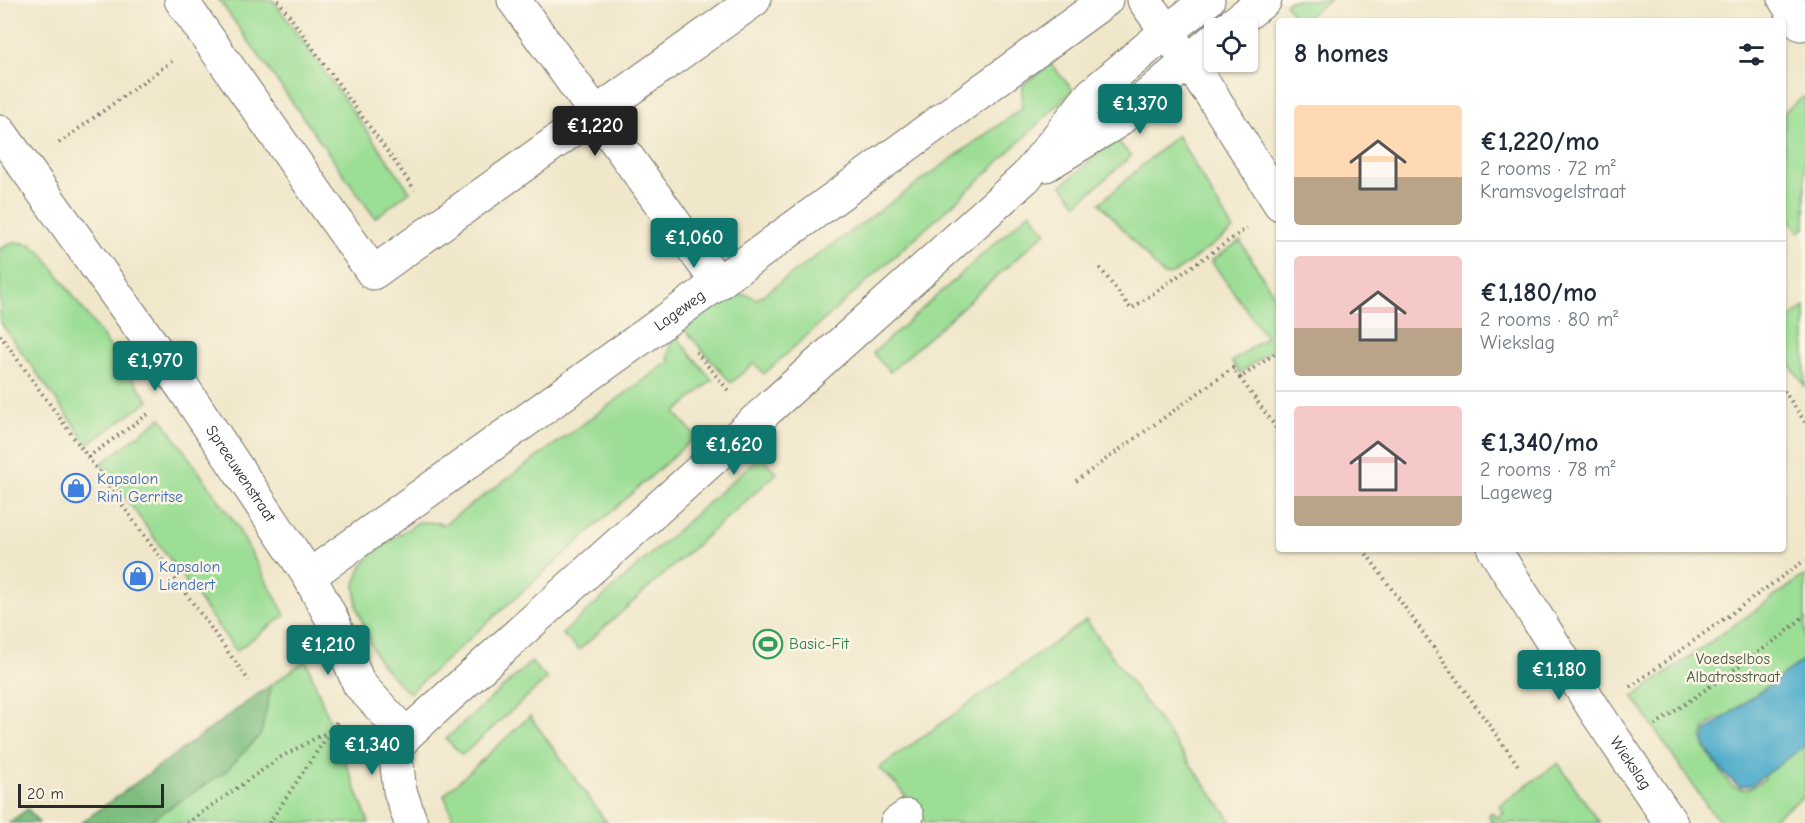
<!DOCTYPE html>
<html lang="en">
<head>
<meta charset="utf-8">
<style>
  body { margin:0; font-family:"Comic Neue",sans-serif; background:#f2f2f3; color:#1f2937; height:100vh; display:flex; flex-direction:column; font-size:22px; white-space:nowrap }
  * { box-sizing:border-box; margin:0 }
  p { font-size:20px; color:#747a83 }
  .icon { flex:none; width:33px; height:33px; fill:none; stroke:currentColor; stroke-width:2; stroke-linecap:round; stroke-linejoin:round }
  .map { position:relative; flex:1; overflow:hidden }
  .drawer { position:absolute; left:1276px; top:18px; width:510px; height:534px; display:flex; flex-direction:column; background:#fff; border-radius:6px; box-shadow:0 2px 4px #0004 }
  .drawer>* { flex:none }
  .fabs { position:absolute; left:1204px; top:18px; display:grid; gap:12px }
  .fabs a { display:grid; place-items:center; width:54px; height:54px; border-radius:6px; background:#fff; box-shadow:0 2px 4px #0004; font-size:30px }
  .scale { position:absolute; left:18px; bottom:15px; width:146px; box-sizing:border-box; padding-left:6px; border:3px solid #2b2b2b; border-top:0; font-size:16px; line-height:21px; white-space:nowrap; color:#2b2b2b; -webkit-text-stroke:4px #fcf5e5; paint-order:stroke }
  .price { position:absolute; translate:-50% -51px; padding:0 14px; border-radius:6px; background:#0f766e; color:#fff; font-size:20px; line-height:39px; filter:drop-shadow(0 2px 3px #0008) }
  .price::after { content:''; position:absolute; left:50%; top:36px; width:18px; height:14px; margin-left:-9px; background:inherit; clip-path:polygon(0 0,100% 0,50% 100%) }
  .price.on { background:#222; color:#fff }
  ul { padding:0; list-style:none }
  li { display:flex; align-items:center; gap:18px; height:150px; padding:0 18px }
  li+li { border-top:2px solid #e0e1e3 }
  li span { display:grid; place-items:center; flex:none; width:168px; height:120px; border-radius:6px; color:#555 }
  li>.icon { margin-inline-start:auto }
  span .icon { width:72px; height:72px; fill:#fffc; stroke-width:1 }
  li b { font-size:26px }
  h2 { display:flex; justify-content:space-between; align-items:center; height:72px; padding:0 18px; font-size:26px }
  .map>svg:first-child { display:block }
</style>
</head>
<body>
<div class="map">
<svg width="1805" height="823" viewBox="0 0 1805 823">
  <rect width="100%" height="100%" fill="#fcf5e5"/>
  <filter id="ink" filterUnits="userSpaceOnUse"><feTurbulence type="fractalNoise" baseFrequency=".0167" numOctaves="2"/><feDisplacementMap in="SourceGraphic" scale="12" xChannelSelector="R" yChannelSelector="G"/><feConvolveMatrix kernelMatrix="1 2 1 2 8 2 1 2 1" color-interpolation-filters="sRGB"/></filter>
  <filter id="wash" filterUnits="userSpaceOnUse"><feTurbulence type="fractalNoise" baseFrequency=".008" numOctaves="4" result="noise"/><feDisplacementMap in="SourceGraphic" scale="24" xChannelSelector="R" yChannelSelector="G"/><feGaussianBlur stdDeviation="1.35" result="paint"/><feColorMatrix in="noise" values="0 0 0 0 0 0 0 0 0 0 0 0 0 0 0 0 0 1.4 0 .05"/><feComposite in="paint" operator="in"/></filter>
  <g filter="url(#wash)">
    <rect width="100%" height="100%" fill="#f0e7cb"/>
    <path fill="#9cde95" stroke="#648460" stroke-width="1.5" d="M 219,0 L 273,0 L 410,191 L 375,218 Z
      M 1290,0 L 1330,0 L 1301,21 L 1298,21 L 1285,4 Z
      M 1051,64 L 1073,90 L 986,174 L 764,374 L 754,363 L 731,383 L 684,329 L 731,295 C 737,293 752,295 757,299 L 1022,108 L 1022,88 L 1025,83 Z
      M 1805,96 L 1805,228 L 1799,232 L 1784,212 L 1784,112 Z
      M 1177,135 L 1233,230 L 1173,274 L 1163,275 L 1100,203 Z
      M 1116,139 L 1131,156 L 1077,204 L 1062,185 Z
      M 1030,212 L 1046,232 L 890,372 L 873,353 Z
      M 1240,241 L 1279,303 L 1279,345 L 1240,373 L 1232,362 L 1266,337 L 1211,261 Z
      M 14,242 L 30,244 L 44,255 L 149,401 L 88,444 L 0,322 L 0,249 Z
      M 1805,307 L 1805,386 L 1784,356 L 1784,322 Z
      M 675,335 L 712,380 L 675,413 L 696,436 L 409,693 L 406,689 L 405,690 L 383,666 L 375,654 L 357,608 L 355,584 L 362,566 L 373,553 L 418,522 L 440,523 L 443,525 L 670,361 L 668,358 L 671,341 Z
      M 161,418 L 235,523 L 285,615 L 236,651 L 101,464 Z
      M 760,456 L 777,473 L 579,650 L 562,634 Z
      M 1805,575 L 1805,659 L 1720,720 L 1718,718 L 1705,728 L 1702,737 L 1705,749 L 1731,786 L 1739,789 L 1748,789 L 1765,779 L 1763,776 L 1805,746 L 1805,796 L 1766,823 L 1723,823 L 1711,812 L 1633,697 Z
      M 1086,620 L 1233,823 L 925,823 L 898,786 L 879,768 Z
      M 306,660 L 369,823 L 81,823 Z
      M 531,662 L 547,679 L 462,755 L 446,739 Z
      M 530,716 L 607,823 L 455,823 L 444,795 Z
      M 1558,763 L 1600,823 L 1490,823 L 1492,821 L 1488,815 L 1492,812 L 1496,818 L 1504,813 L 1499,806 Z"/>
    <path fill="#7dbd7e" stroke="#547454" stroke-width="1.5" d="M 272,684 L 261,734 L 225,772 L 146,823 L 81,823 Z
      M 28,809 L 39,823 L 8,823 Z"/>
    <path fill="#4cabcb" stroke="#3c6b7b" stroke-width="1.5" d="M 1805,659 L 1805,746 L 1751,785 L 1740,787 C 1730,782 1706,752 1704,741 C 1704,738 1705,734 1706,731 Z"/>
  </g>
  <g filter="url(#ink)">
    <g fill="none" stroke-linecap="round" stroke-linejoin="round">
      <g stroke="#706d63" stroke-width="35">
        <g id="minor">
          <path d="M 181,0 L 373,273 L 754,0"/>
          <path d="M 514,0 L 718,283"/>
          <path d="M 1144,0 L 1211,94 L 1280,204"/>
          <path d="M 1785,0 L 1801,24 L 1805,21"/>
          <path d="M 1228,28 L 1265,0"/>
          <path id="s1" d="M 0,132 L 184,389 L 309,576 L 332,619 L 359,684 L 406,735"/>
          <path d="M 1046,165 L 1115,123 L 1215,39"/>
          <path id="s2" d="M 1494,549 L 1596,712 L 1671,823"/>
          <path id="s3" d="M 309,576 L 718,283 L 1106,0"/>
          <path d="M 411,823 L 400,791 L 395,750 L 406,735 L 1026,177 L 1091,95 L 1166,32 L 1208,0"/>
          <path d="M 897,823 L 907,816"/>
        </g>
      </g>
      <path stroke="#706d63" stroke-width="4" stroke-dasharray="1.5 4.5" stroke-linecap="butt" d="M 278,0 L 415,190
        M 59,143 L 172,61
        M 1100,268 L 1131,309 L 1247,228
        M 0,335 L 249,681
        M 696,352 L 728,390
        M 1240,378 L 1280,433
        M 1784,391 L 1805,422
        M 88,457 L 151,412
        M 1076,481 L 1233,368 L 1240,378 L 1280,350
        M 1363,549 L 1520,768
        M 1630,687 L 1805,560
        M 1655,725 L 1783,635 L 1805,615
        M 187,823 L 281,757 L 333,729 L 337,721
        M 269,823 L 332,729"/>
      <use href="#minor" stroke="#fff" stroke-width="33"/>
    </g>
  </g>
  <defs>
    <g id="shop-ring" transform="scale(1.5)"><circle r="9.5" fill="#fcf5e5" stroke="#3f7fe0" stroke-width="1.5"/><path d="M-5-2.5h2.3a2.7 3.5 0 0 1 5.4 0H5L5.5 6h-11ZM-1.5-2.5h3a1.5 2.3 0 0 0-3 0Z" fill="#3f7fe0"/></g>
    <g id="stadium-ring" transform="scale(1.5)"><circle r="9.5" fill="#fcf5e5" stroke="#2e9e5b" stroke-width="1.5"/><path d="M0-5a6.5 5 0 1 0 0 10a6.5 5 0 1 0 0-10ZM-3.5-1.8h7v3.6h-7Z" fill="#2e9e5b"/></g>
  </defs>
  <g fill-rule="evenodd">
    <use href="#shop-ring" x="76" y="488"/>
    <use href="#shop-ring" x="138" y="576"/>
    <use href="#stadium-ring" x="768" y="644"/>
  </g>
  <g text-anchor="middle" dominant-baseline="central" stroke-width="5" stroke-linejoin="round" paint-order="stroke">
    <g font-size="16" fill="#2b2b2b" stroke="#fcf5e5">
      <text stroke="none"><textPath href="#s3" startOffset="456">Lageweg</textPath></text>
      <text stroke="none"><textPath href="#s1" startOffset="418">Spreeuwenstraat</textPath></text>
      <text stroke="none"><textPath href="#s2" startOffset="254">Wiekslag</textPath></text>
    </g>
    <g font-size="16" fill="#366cbe" stroke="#fcf5e5" text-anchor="start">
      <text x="97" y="479">Kapsalon<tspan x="97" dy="18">Rini Gerritse</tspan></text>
      <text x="159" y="567">Kapsalon<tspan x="159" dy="18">Liendert</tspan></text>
    </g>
    <g font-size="16" fill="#27864d" stroke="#fcf5e5" text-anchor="start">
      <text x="789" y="644">Basic-Fit</text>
    </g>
    <g font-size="16" fill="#475846" stroke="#fcf5e5">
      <text x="1733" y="659">Voedselbos<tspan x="1733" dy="18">Albatrosstraat</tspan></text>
    </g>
  </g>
</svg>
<div class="fabs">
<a><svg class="icon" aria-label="locate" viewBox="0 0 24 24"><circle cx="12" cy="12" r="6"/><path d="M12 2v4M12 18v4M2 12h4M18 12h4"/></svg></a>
</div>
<div class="scale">20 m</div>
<b class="price" style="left:1140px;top:135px">€1,370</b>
<b class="price on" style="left:595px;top:157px">€1,220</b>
<b class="price" style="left:694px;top:269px">€1,060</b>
<b class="price" style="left:155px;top:392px">€1,970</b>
<b class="price" style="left:734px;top:476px">€1,620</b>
<b class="price" style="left:328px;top:676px">€1,210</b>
<b class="price" style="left:1559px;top:701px">€1,180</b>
<b class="price" style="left:372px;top:776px">€1,340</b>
<section class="drawer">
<h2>8 homes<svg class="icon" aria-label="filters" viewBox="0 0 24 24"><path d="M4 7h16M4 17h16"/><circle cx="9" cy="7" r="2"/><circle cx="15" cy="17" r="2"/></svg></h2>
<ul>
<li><span style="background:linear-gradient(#ffd9b3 60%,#b9a48a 0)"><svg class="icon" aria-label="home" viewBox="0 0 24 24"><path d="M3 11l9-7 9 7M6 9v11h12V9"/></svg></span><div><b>€1,220/mo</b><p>2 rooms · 72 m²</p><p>Kramsvogelstraat</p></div></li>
<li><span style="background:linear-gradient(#f6c9c9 60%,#b9a48a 0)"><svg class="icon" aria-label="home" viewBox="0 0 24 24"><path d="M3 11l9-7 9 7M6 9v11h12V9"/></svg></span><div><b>€1,180/mo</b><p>2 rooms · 80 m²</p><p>Wiekslag</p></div></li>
<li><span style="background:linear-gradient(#f6c9c9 75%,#b9a48a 0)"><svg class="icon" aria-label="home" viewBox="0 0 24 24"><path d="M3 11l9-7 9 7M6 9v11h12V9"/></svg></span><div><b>€1,340/mo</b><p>2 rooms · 78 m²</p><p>Lageweg</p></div></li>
</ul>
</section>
</div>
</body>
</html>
